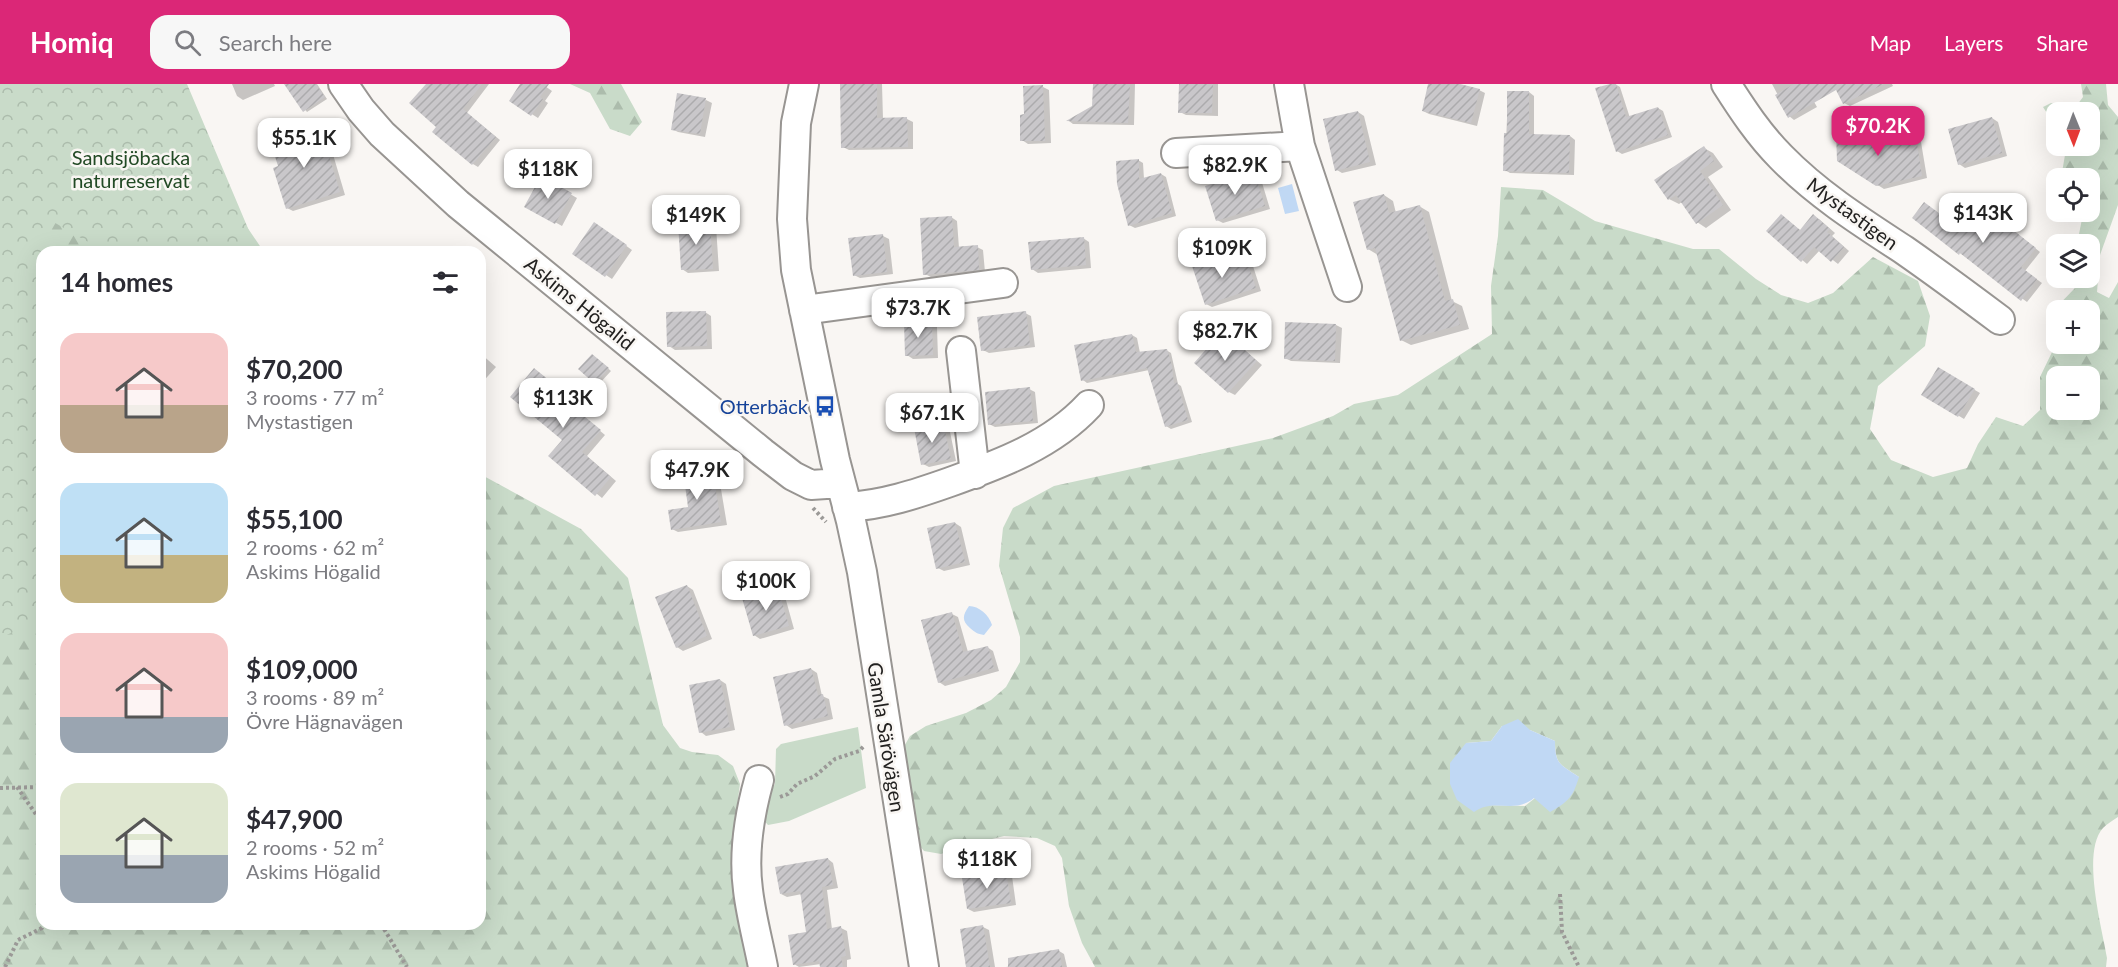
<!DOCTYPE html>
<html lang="en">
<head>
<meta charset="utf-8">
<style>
  body { margin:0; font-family:Lato,sans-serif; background:#f7f7f7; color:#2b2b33; height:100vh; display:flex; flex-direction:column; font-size:22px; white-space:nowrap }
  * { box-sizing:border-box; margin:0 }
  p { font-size:20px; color:#7c7c81 }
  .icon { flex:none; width:33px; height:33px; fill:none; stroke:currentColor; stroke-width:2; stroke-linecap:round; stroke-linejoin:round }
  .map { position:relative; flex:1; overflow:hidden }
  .side { position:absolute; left:36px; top:162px; width:450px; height:684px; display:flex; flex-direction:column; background:#fff; border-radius:18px; box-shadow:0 6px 24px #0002 }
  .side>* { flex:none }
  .needle { width:39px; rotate:179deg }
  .tools { position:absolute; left:2046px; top:18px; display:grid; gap:12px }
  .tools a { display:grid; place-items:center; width:54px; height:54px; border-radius:12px; background:#fff; box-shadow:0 6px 24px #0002; font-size:30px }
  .price { position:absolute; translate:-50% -51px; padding:0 14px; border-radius:12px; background:#fff; color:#222; font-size:20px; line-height:39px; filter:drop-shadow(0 2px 3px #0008) }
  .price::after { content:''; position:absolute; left:50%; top:36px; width:18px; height:14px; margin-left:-9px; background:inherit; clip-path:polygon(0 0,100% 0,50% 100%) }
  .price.on { background:#db2777; color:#fff }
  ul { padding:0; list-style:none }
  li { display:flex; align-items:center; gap:18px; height:150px; padding:0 24px }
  li span { display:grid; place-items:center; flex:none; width:168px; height:120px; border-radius:18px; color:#555 }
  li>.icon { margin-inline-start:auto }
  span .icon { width:72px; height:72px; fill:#fffc; stroke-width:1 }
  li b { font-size:26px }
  h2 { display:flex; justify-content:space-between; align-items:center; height:72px; padding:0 24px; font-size:26px }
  header { display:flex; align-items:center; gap:36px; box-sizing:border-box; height:84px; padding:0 30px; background:#db2777; color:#fff }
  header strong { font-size:28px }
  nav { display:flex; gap:33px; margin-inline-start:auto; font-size:21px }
  .search { width:420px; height:54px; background:#f7f7f7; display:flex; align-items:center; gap:15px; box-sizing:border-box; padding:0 21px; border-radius:18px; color:#7c7c81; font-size:22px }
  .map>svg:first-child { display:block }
</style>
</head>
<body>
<header>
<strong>Homiq</strong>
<div class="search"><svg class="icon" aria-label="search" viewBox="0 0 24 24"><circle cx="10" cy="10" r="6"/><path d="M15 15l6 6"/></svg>Search here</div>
<nav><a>Map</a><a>Layers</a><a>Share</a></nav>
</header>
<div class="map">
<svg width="2118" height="883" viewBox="0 0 2118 883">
  <defs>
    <pattern id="forest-firs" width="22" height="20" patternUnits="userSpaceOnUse" patternTransform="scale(1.5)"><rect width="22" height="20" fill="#c9dbc9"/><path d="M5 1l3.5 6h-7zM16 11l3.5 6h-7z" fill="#acbcac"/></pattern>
    <pattern id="park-crowns" width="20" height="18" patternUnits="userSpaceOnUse" patternTransform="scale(1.5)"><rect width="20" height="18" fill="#c9dbc9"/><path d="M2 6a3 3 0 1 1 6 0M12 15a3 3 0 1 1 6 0" fill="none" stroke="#acbcac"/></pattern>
    <pattern id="building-hatch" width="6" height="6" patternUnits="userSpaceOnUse" patternTransform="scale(1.5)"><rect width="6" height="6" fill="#c9c7ca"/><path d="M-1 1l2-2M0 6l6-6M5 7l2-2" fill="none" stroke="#acabad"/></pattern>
  </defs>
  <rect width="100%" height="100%" fill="#f9f6f3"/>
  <path fill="#c9dbc9" d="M 858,643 L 866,704 L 789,737 L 768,741 L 761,733 L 762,724 L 775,700 L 776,665 L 781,660 Z"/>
  <path fill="url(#forest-firs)" fill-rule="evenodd" d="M 0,0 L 183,49 L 264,168 L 42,168 L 42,840 L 480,840 L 480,390 L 581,445 L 628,494 L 663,641 L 680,664 L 692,668 L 718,671 L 733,682 L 740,700 L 737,722 L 737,755 L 756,883 L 0,883 Z
    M 570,0 L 621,0 L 642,38 L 630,52 L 610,45 L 590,9 Z
    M 2081,0 L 2106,0 L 2108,21 L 2118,33 L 2118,121 L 2100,171 L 2097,208 L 2109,214 L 2118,198 L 2118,733 C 2113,736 2107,740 2103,744 C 2081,768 2102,844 2107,874 L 2106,883 L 1095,883 L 1082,859 L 1069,822 L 1062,774 L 1055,762 L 1037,754 L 1004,752 L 964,762 L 941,770 L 924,767 L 915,756 L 902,666 L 910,652 L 926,642 L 966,629 L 991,616 L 1006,603 L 1020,578 L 1020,553 L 999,482 L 1003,444 L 1013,424 L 1054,402 L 1273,354 L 1333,332 L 1354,320 L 1398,311 L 1492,250 L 1491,202 L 1498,152 L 1501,103 L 1543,106 L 1595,137 L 1693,165 L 1719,165 L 1756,195 L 1781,211 L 1808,219 L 1833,209 L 1873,173 L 1918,197 L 1930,232 L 1925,262 L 1878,302 L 1870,345 L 1891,376 L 1933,393 L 1967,384 L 1978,360 L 1996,333 L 2023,342 L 2040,326 L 2040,293 L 2054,264 L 2048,232 L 2075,204 L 2076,194 L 2090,194 L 2090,160 L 2077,160 L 2082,135 L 2077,128 L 2090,128 L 2090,94 L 2061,94 L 2065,71 L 2062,62 L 2090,62 L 2090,28 L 2056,28 L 2056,43 L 2043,23 L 2051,19 L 2074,25 L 2083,13 ZM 2056,226 L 2090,226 L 2090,260 L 2056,260 ZM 2056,292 L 2090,292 L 2090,326 L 2056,326 ZM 1502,642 L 1530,646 L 1555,657 C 1555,681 1560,680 1579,693 L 1535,714 L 1525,722 L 1484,721 L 1466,659 L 1491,657 Z"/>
  <path fill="url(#park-crowns)" d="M 0,0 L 187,0 L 258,168 L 105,168 L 45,133 L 47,168 L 42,168 L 42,535 L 0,554 Z"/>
  <path fill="#c0d8f4" d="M 1292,100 L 1299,127 L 1285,130 L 1278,104 Z
    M 969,522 C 979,522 989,531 992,541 L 984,551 C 977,550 975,548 970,544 C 961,536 963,531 969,522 Z
    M 1518,635 L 1530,646 L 1555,657 C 1555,681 1560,680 1579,693 C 1573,713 1568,718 1550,728 L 1534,714 C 1513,731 1495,713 1474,728 L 1457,716 L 1450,700 L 1450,679 L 1466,659 L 1491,657 L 1502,642 Z"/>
  <path fill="#0003" d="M 232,0 L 274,0 L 275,2 L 243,16 L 237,12 Z
    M 286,0 L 317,0 L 327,15 L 307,28 Z
    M 454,0 L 489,0 L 467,29 L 500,56 L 478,83 L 473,80 Z
    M 524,0 L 542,0 L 552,7 L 545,17 L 548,19 L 538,34 L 511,17 Z
    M 842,0 L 882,0 L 883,35 L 907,35 L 913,38 L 913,65 L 849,66 L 843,63 Z
    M 1094,0 L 1135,0 L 1134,41 L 1073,40 L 1069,37 L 1094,23 Z
    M 1180,0 L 1218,0 L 1218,32 L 1186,31 L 1180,28 Z
    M 1615,0 L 1620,3 L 1630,34 L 1658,24 L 1663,27 L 1672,53 L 1622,70 L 1617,67 Z
    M 1772,0 L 1804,0 L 1817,23 L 1794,36 L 1789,32 Z
    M 1836,0 L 1892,0 L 1893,2 L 1850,22 L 1844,19 Z
    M 1024,3 L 1043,3 L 1049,6 L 1051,59 L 1028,60 L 1022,56 L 1025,32 Z
    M 1479,6 L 1485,9 L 1477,42 L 1429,30 L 1423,27 Z
    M 1508,8 L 1529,8 L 1534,12 L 1534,52 L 1570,52 L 1575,56 L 1574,91 L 1510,89 L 1505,86 Z
    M 706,16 L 712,19 L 705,53 L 678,48 L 672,45 Z
    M 1358,28 L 1364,32 L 1376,81 L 1342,89 L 1337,86 Z
    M 1992,34 L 1998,38 L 2007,72 L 1965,84 L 1959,80 Z
    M 321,46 L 327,50 L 345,111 L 293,127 L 287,124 Z
    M 1863,46 L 1883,61 L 1916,54 L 1921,58 L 1927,94 L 1884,105 L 1838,76 Z
    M 1704,64 L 1713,69 L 1723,83 L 1708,93 L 1731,126 L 1706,144 L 1697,138 L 1682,118 L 1679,120 L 1669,115 Z
    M 1138,76 L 1143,79 L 1144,95 L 1161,90 L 1166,93 L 1176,132 L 1135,144 L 1129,141 Z
    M 1254,88 L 1260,92 L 1270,125 L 1223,139 L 1217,136 Z
    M 542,94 L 577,114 L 562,142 L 526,122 Z
    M 1384,111 L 1393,117 L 1396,129 L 1419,122 L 1429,128 L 1452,217 L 1462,222 L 1469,245 L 1411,261 L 1401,256 L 1378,171 L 1368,165 Z
    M 1781,131 L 1801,147 L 1819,135 L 1835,149 L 1832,152 L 1849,167 L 1838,180 L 1820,166 L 1807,180 L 1768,147 Z
    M 951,133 L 957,137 L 959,164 L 977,163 L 983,166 L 985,188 L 931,193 L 925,190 Z
    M 1948,137 L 2006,148 L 2014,147 L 2040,168 L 2025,187 L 2042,199 L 2027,218 L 1960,169 Z
    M 710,139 L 716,142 L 719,187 L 688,189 L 682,185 Z
    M 600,143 L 632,166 L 612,195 L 574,170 Z
    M 883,152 L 889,155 L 893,190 L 860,194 L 854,191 Z
    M 1083,154 L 1089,158 L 1091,184 L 1038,189 L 1032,185 Z
    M 1222,171 L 1228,174 L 1231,184 L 1247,179 L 1253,182 L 1261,207 L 1212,223 L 1206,220 Z
    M 705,228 L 711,232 L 712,265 L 675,266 L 669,262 Z
    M 1025,229 L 1031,232 L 1035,263 L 989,269 L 983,266 Z
    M 931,239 L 937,243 L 938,274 L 913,275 L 907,271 Z
    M 1336,241 L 1342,244 L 1340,279 L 1291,277 L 1285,274 Z
    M 1223,248 L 1262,281 L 1235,311 L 1229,308 Z
    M 1132,251 L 1137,254 L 1140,269 L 1166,266 L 1171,269 L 1178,300 L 1181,302 L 1192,338 L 1171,345 L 1166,342 L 1149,286 L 1087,299 L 1083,296 Z
    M 480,269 L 496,283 L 480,301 Z
    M 595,273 L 611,287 L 599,300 L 580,285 Z
    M 534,285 L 571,314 L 567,319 L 605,351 L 587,372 L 616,397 L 602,414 L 550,372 L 564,356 Z
    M 1939,285 L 1980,309 L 1964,335 L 1923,310 Z
    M 1029,305 L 1035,308 L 1038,339 L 995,343 L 989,340 Z
    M 943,339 L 949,343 L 956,377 L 929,383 L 923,380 Z
    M 712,384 L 718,387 L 727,441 L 678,448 L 672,445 L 690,424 Z
    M 955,439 L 961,443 L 970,481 L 944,487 L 938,484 Z
    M 687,502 L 693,506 L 712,555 L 683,567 L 677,563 Z
    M 778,506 L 784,509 L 794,545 L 760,555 L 754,551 Z
    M 952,530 L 958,533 L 968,568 L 987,563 L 993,567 L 999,587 L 945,602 L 939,598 Z
    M 811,585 L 817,589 L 822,612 L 829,615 L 833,635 L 792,645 L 786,641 Z
    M 720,596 L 726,600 L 735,646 L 706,652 L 701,648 Z
    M 828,775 L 833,779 L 838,804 L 827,806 L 832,845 L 841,844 L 847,847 L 851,875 L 847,876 L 847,883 L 822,883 L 821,880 L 799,883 L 794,880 L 807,849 L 802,810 L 787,813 L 781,810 Z
    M 1006,789 L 1012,792 L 1016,821 L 974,828 L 968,825 Z
    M 983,843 L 989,846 L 995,883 L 968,883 Z
    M 1059,867 L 1064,870 L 1067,883 L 1006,883 L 1039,877 Z"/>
  <path fill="url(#building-hatch)" d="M 284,0 L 316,0 L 325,13 L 303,28 Z
    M 426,0 L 482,0 L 463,25 L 496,53 L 472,81 L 432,48 L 436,43 L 409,19 Z
    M 520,0 L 549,0 L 540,13 L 543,15 L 531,32 L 509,17 Z
    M 840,0 L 877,0 L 877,34 L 907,33 L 908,63 L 841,64 Z
    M 1093,0 L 1130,0 L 1128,39 L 1066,37 L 1092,22 Z
    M 1179,0 L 1213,0 L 1212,29 L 1178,29 Z
    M 1428,0 L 1460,0 L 1480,5 L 1471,39 L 1422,27 Z
    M 1610,0 L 1616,0 L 1626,33 L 1658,23 L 1668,51 L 1616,68 L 1595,4 Z
    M 1794,0 L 1884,0 L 1843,20 L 1836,6 L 1788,34 L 1775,11 Z
    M 1043,1 L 1045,57 L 1020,57 L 1020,31 L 1024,30 L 1023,2 Z
    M 1507,7 L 1529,7 L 1529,50 L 1570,51 L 1569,89 L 1503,87 L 1504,49 L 1507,49 Z
    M 677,9 L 706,14 L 700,50 L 671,46 Z
    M 1358,27 L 1370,78 L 1335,87 L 1323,35 Z
    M 1992,33 L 2002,69 L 1958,81 L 1948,45 Z
    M 321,45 L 340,108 L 286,125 L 273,84 L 278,82 L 271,60 Z
    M 1863,45 L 1882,60 L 1916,53 L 1922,92 L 1876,102 L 1837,77 L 1836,48 Z
    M 1704,62 L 1714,77 L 1700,87 L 1723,121 L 1696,140 L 1676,111 L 1668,116 L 1654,96 Z
    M 1139,75 L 1139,95 L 1161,89 L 1172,129 L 1128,142 L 1117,100 L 1116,77 Z
    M 1254,87 L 1265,122 L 1216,137 L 1205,102 Z
    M 541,92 L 572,109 L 555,140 L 524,123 Z
    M 1384,110 L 1389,129 L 1420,121 L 1445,217 L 1453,215 L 1460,241 L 1400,257 L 1375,164 L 1367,166 L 1353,118 Z
    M 1963,114 L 2005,146 L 2008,142 L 2036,164 L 2021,183 L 2037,195 L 2021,217 L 1960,169 L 1959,171 L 1912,134 L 1924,118 L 1947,135 Z
    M 1781,130 L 1800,146 L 1813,130 L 1830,145 L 1827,148 L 1844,163 L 1831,178 L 1814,163 L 1801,178 L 1766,147 Z
    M 952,132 L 954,163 L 978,161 L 979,186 L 923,191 L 920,134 Z
    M 710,137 L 713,185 L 681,186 L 678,139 Z
    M 594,138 L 627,161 L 605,193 L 572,170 Z
    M 883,150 L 887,188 L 853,192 L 848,154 Z
    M 1084,153 L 1086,181 L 1031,186 L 1028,158 Z
    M 1222,169 L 1227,184 L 1247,177 L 1256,204 L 1205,221 L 1191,179 Z
    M 706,227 L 707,262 L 667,263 L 666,228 Z
    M 1026,227 L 1030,261 L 981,267 L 977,233 Z
    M 904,238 L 932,238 L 933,271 L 905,272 Z
    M 1285,238 L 1336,240 L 1335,277 L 1284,275 Z
    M 1223,246 L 1257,277 L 1228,309 L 1194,279 Z
    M 1132,250 L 1136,268 L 1167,265 L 1172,282 L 1174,300 L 1177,298 L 1188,336 L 1165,343 L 1147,284 L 1081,297 L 1074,261 Z
    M 592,270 L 609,284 L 595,300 L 578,285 Z
    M 1938,283 L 1975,305 L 1958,333 L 1921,311 Z
    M 534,284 L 566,310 L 562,314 L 601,346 L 582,368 L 611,393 L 595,412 L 548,372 L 562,356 L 510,313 Z
    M 1030,303 L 1033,337 L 988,341 L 985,308 Z
    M 943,338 L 951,375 L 921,381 L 914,344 Z
    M 712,382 L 721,438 L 671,446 L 668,426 L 688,423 L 683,387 Z
    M 955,438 L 965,478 L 936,485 L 927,444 Z
    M 687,501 L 707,552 L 676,564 L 655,513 Z
    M 778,504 L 789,542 L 753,552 L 742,514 Z
    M 952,528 L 963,568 L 988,562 L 994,584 L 938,599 L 921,536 Z
    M 811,584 L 818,611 L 823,610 L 828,632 L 784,642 L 773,593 Z
    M 720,595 L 730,643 L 699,649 L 689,601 Z
    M 828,774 L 833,801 L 822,803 L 827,845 L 841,842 L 846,872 L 841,873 L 843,883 L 820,883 L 819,877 L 793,881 L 788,851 L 806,848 L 800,807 L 780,810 L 775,783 Z
    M 1006,787 L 1011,819 L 967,825 L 962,794 Z
    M 983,841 L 990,883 L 966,883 L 960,845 Z
    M 1059,865 L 1062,883 L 1008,883 L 1008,874 Z"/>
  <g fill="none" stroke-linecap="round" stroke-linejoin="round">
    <g stroke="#989592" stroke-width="32">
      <path id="minor" d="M 343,0 L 361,26 L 382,50 L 458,120 L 763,369 L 793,392 L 811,401 L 841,399
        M 804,0 L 796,39 L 792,135 L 796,186 L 835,376 L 851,437 L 862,488 L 924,883
        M 1289,0 L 1300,62 L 1347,203
        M 1726,0 C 1742,25 1759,51 1781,73 C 1817,110 1861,138 1904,166 C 1937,189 1968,212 2000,236
        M 1176,69 L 1300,62
        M 804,226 L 1003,199
        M 961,267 L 975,390
        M 847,423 C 883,421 916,410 950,398 C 1000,380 1052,361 1089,321
        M 759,696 C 749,732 743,769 748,806 C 751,832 758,857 763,883"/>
    </g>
    <path stroke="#9b9997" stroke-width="4" stroke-dasharray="3 3" stroke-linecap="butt" d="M 813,424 L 826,438
      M 17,703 L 42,739
      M 0,704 L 42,703
      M 780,713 L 788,710 L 797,700 L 815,692 L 835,675 L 859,667 L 864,662
      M 1560,810 L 1562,848 L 1579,883
      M 381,840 L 407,883
      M 5,883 L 18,856 L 42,844 L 43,840"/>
    <use href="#minor" stroke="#fff" stroke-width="28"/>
  </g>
  <defs>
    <g id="bus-bare" transform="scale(1.62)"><path d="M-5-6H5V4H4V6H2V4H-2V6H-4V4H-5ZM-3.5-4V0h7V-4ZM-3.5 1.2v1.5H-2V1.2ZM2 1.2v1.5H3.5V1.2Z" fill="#1a4fb4" stroke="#f9f6f3" stroke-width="2.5" paint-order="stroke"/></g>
  </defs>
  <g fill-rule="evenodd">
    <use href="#bus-bare" x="825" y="322"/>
  </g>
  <g text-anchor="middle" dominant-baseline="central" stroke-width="5" stroke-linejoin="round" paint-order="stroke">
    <g font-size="20" fill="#224a25" stroke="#f9f6f3">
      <text x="131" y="73">Sandsjöbacka<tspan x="131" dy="23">naturreservat</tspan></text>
    </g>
    <g font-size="20" fill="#222120" stroke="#f9f6f3">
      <text transform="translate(1853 129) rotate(36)">Mystastigen</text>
      <text transform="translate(580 219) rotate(39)">Askims Högalid</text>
      <text transform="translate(887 653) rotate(81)">Gamla Särövägen</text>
    </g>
    <g font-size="20" fill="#164399" stroke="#f9f6f3" text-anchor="end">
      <text x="808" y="322">Otterbäck</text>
    </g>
  </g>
</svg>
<div class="tools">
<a><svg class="needle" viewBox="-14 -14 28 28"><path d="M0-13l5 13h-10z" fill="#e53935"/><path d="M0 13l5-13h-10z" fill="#7c7c81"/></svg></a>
<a><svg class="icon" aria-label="locate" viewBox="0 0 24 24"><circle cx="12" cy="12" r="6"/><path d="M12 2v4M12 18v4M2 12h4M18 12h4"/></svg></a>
<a><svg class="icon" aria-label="layers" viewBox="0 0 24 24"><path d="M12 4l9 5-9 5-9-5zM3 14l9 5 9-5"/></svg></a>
<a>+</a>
<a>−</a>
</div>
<b class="price on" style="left:1878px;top:73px">$70.2K</b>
<b class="price" style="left:304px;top:85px">$55.1K</b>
<b class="price" style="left:1235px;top:112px">$82.9K</b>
<b class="price" style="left:548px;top:116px">$118K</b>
<b class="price" style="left:1983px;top:160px">$143K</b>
<b class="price" style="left:696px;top:162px">$149K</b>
<b class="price" style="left:1222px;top:195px">$109K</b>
<b class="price" style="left:918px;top:255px">$73.7K</b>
<b class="price" style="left:1225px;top:278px">$82.7K</b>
<b class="price" style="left:563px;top:345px">$113K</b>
<b class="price" style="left:932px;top:360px">$67.1K</b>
<b class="price" style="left:697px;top:417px">$47.9K</b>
<b class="price" style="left:766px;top:528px">$100K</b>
<b class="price" style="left:987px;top:806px">$118K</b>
<section class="side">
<h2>14 homes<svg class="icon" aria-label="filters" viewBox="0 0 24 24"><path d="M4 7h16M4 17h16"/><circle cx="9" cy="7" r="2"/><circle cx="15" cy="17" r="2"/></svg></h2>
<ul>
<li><span style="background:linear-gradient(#f6c9c9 60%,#b9a48a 0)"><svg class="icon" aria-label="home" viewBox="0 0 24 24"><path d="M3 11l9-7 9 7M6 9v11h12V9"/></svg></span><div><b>$70,200</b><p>3 rooms · 77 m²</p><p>Mystastigen</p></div></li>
<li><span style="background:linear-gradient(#bfe0f5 60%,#c2b280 0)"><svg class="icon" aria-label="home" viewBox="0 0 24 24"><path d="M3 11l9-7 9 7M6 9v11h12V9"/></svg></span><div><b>$55,100</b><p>2 rooms · 62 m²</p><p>Askims Högalid</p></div></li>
<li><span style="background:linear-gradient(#f6c9c9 70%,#9aa5b1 0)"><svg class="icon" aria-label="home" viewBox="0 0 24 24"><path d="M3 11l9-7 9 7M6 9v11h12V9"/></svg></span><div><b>$109,000</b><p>3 rooms · 89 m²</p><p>Övre Hägnavägen</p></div></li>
<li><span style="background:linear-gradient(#dfe7d0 60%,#9aa5b1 0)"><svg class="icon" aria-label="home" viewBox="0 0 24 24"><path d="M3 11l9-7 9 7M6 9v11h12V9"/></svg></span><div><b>$47,900</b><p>2 rooms · 52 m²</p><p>Askims Högalid</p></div></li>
</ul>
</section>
</div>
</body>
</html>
